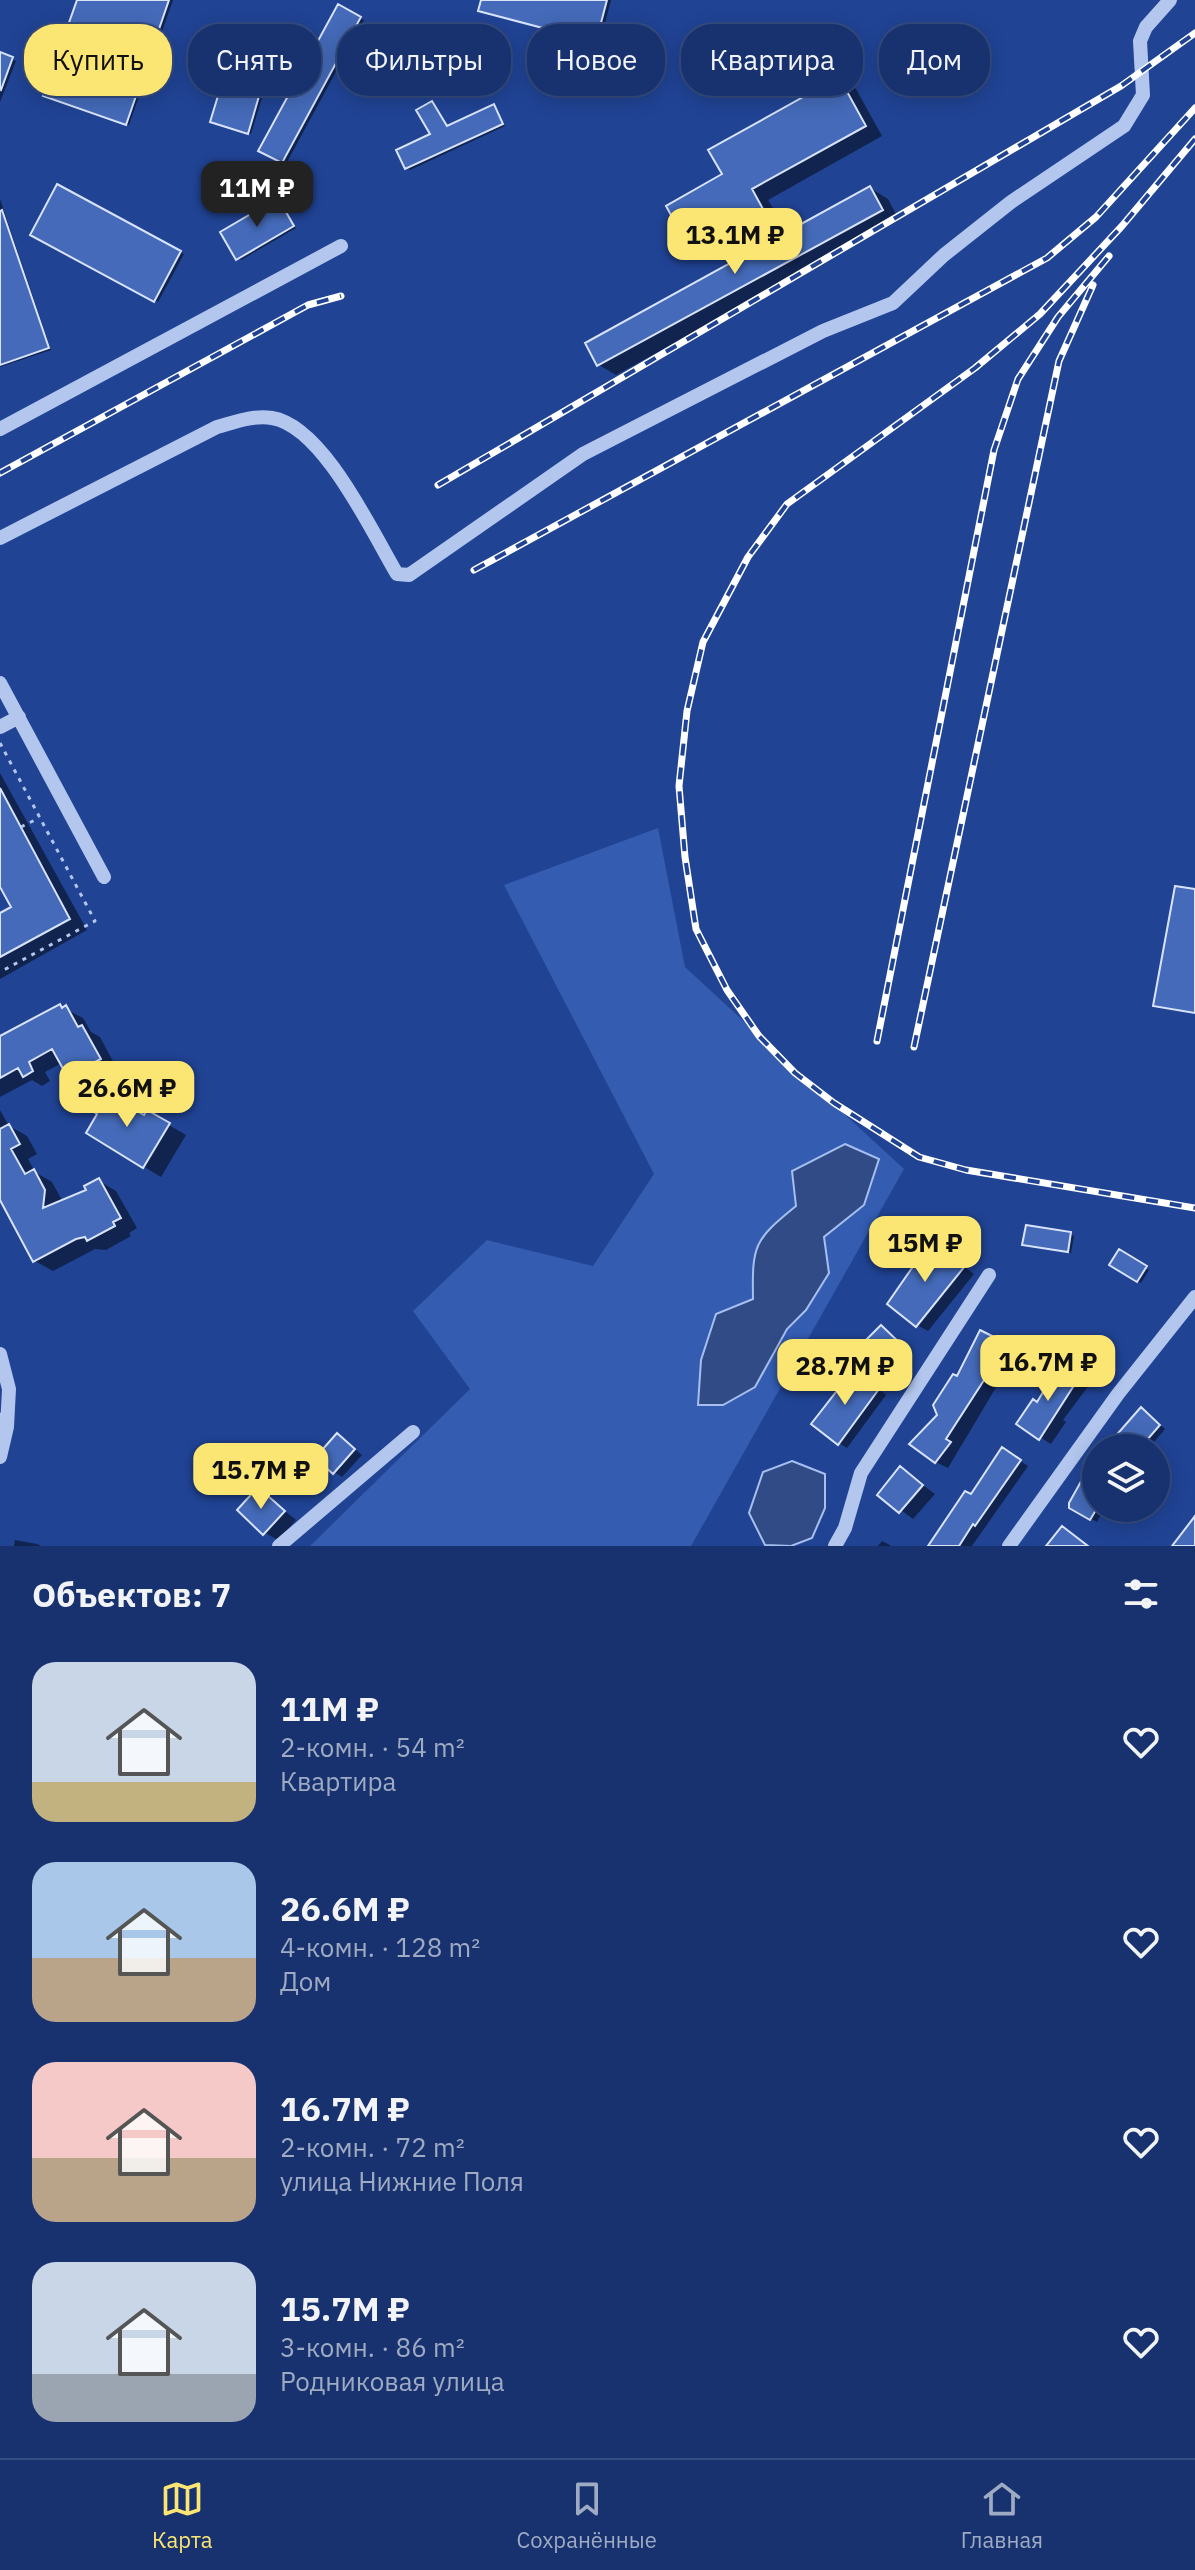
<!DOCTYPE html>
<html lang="ru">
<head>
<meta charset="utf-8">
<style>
  body { margin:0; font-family:"IBM Plex Sans",sans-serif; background:#253e77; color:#f1f3f6; height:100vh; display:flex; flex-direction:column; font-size:30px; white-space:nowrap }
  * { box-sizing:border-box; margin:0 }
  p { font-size:26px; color:#9faac3 }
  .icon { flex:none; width:44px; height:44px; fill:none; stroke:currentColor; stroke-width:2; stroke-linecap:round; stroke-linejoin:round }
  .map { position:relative; height:1546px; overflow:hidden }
  .sheet { display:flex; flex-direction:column; background:#18326f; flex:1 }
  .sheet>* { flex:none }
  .guide { position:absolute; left:24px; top:24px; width:1148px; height:72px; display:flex; gap:16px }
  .fabs { position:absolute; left:1082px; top:1434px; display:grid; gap:16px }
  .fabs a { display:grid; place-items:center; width:88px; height:88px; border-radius:50%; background:#18326f; box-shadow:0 4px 20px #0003,0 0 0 2px #364d82; font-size:40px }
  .price { position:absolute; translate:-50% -68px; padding:0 18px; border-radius:16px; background:#fbe573; color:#111; font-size:26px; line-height:52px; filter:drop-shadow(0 2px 4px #0008) }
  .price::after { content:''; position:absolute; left:50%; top:48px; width:24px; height:18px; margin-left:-12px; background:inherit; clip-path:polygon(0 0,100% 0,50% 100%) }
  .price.active { background:#222; color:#fff }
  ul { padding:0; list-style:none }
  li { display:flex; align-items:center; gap:24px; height:200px; padding:0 32px }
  li span { display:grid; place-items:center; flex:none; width:224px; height:160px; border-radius:24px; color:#555 }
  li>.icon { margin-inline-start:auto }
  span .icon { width:96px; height:96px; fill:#fffc; stroke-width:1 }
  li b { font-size:34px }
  h2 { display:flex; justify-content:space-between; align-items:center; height:96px; padding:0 32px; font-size:34px }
  .tag { padding:0 28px; border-radius:32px; background:#18326f; box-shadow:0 4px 20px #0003,0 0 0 2px #364d82; font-size:28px; line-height:72px }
  .tag.active { background:#fbe573; color:#111 }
  .tabs { display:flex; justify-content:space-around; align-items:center; height:112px; border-top:2px solid #364d82; background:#18326f; font-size:22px; color:#9faac3 }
  .tabs a { display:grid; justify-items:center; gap:4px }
  .tabs .active { color:#fbe573 }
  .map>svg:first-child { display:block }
</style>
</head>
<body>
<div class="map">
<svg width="1195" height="1546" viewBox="0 0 1195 1546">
  <rect width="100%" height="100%" fill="#204394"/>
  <path fill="#345cb1" d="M 658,828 L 685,967 L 904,1169 L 691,1546 L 310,1546 L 470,1389 L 413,1311 L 487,1240 L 593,1266 L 654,1174 L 504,885 Z"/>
  <path fill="#314b87" stroke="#a6bfef" stroke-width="2" d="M 845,1144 L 879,1159 L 864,1205 L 824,1237 L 829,1273 L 806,1310 L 787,1329 L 755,1387 L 723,1405 L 698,1405 L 701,1360 L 716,1314 L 753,1299 C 752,1245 754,1240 796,1206 L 792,1171 Z
    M 792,1461 L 825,1474 L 825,1508 L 812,1538 L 791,1546 L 765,1545 L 749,1513 L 763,1472 Z"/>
  <path fill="#0007" d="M 79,0 L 173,0 L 129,125 L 49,97 Z
    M 483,0 L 611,0 L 600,42 L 483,12 Z
    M 338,6 L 364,20 L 286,164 L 261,150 Z
    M 240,30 L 279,42 L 251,134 L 216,123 Z
    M 0,54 L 16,61 L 0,102 Z
    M 839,79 L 856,89 L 882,136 L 768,200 L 780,220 L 709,259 L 691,249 L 725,175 Z
    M 432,103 L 448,128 L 494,107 L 505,126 L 410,170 L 407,168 L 433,135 Z
    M 58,186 L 184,254 L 158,302 L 32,234 Z
    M 870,188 L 888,199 L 899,220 L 616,375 L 599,365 Z
    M 0,199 L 51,350 L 0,367 Z
    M 278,200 L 296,228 L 241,260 L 238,258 Z
    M 0,773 L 87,930 L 0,979 L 0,916 L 14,908 L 0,883 Z
    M 59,1006 L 83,1018 L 91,1032 L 100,1037 L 117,1069 L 86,1085 L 68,1075 L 62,1063 L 45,1072 L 50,1081 L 42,1086 L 32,1080 L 0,1097 L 0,1038 Z
    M 0,1110 L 9,1126 L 27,1136 L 37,1154 L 28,1159 L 35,1172 L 52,1182 L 63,1202 L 89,1191 L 99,1181 L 116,1191 L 137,1228 L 129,1233 L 131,1236 L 106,1250 L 95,1249 L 53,1271 L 35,1261 L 0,1196 Z
    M 148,1113 L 186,1135 L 161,1177 L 88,1133 L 145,1117 Z
    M 1070,1234 L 1074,1236 L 1071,1253 L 1025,1244 Z
    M 942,1251 L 974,1274 L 928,1331 L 917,1325 Z
    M 1120,1252 L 1149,1270 L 1141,1283 L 1112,1264 Z
    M 881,1328 L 912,1354 L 896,1371 L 888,1366 Z
    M 1011,1348 L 1023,1354 L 1008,1382 L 1001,1379 L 948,1468 L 936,1462 L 940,1415 L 957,1379 Z
    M 1061,1366 L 1090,1384 L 1063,1420 L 1066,1422 L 1051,1444 L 1019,1424 L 1037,1404 Z
    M 863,1376 L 886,1395 L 847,1448 L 839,1443 Z
    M 1147,1413 L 1165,1429 L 1149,1448 L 1126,1448 Z
    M 338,1436 L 362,1455 L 342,1477 L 334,1472 Z
    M 1003,1450 L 1028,1466 L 972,1546 L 938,1546 Z
    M 1096,1466 L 1096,1508 L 1104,1508 L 1097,1522 L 1071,1507 Z
    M 901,1469 L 935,1494 L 913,1519 L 879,1494 Z
    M 259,1490 L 296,1520 L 278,1540 L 265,1533 Z
    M 15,1540 L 37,1544 L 41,1546 L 14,1546 Z
    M 882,1541 L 890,1545 L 891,1546 L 878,1546 Z"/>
  <path fill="#446ab9" stroke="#d8e3fa" stroke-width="2" d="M 77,0 L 169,0 L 126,125 L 43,96 Z
    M 481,0 L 607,0 L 596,42 L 478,11 Z
    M 338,4 L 361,17 L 282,163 L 258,151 Z
    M 239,27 L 276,38 L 248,134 L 210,122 Z
    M 0,52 L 13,57 L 1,90 L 0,89 Z
    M 839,77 L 866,126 L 752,189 L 763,209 L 690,250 L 666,206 L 722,174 L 708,150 Z
    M 432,101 L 447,126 L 494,104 L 503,124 L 405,169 L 396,150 L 430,134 L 416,110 Z
    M 57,184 L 181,251 L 154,302 L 30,235 Z
    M 870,186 L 883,210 L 597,366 L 585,343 Z
    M 278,198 L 294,226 L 236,260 L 220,232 Z
    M 2,210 L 49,348 L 0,365 L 0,211 Z
    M 0,788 L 70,919 L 0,957 L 0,913 L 11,907 L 0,887 Z
    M 1175,886 L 1195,889 L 1195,1013 L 1153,1006 Z
    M 60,1004 L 62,1008 L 66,1005 L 78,1027 L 82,1025 L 101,1059 L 67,1076 L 52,1049 L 29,1062 L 33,1071 L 23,1077 L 18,1068 L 0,1078 L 0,1036 Z
    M 104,1092 L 144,1115 L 147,1110 L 170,1123 L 143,1168 L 86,1133 L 97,1114 L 92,1111 Z
    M 9,1124 L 20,1144 L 11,1149 L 25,1174 L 34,1169 L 45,1190 L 43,1208 L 86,1190 L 84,1186 L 99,1178 L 121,1218 L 113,1222 L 115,1226 L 87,1241 L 85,1237 L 76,1239 L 33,1262 L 0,1200 L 0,1129 Z
    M 1026,1225 L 1071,1232 L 1068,1252 L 1022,1245 Z
    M 930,1242 L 965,1266 L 916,1327 L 887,1304 Z
    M 1119,1249 L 1147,1266 L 1137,1282 L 1109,1265 Z
    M 881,1325 L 905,1348 L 887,1368 L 862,1344 Z
    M 980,1330 L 1012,1346 L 996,1377 L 988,1374 L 946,1439 L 951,1442 L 935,1463 L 909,1444 L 937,1415 L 933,1405 L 953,1374 L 957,1376 Z
    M 1060,1364 L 1080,1376 L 1039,1440 L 1016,1424 L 1033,1399 L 1037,1402 Z
    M 854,1369 L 879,1389 L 838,1445 L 811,1424 Z
    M 1141,1407 L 1160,1425 L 1140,1448 L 1123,1448 L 1113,1439 Z
    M 337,1433 L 355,1449 L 333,1474 L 315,1458 Z
    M 1002,1447 L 1021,1460 L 975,1526 L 973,1524 L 959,1546 L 928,1546 L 965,1491 L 971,1494 Z
    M 1096,1463 L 1096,1510 L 1090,1520 L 1069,1508 L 1069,1503 L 1084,1476 Z
    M 900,1466 L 923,1485 L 899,1513 L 877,1495 Z
    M 258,1487 L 285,1511 L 263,1535 L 237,1510 Z
    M 1195,1516 L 1195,1546 L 1172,1546 Z
    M 1062,1526 L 1088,1546 L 1046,1546 Z"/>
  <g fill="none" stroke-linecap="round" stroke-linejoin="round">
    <path stroke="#b2c6ee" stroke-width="3" stroke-dasharray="4 6" stroke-linecap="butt" d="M 0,743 L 95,921 L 0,972
      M 21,827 L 39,818"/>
    <path stroke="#b2c6ee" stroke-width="14" d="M 0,429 L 341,246
      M 0,538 L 217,427 C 235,422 253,415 272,418 C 323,426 372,532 397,574 L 409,575 L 583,454 L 823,331 L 893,303 L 944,255 L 1011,202 L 1124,126 L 1143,95 L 1140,41 L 1146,27 L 1170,0
      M 0,683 L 104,877
      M 0,727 L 19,717
      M 0,1354 L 9,1389 L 7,1427
      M 0,1457 L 7,1427 L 3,1419
      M 279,1546 L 413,1432
      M 835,1546 L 845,1528 L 861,1473 L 989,1275
      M 1009,1546 L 1118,1394 L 1195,1297"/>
    <g stroke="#fff" stroke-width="7">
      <path id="rail" d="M 1195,139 L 1122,226 L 1040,314 L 975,368 L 787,504 L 748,557 L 703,642 L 687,711 L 679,786 L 685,857 L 696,929 L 727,990 L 759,1036 L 795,1073 L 834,1103 L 919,1157 L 966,1170 L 1195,1208
        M 0,473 L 308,305 L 341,296
        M 438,485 L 1121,86 L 1195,33
        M 474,570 L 1047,258 L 1096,217 L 1195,108
        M 877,1041 L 994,450 L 1018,379 L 1058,317 L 1109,256
        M 914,1047 L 1059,361 L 1093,285"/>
    </g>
    <use href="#rail" stroke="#204394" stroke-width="4" stroke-dasharray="12" stroke-linecap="butt"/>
  </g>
</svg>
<div class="fabs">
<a><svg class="icon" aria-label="layers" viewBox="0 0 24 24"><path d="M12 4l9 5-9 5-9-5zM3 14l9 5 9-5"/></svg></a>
</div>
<b class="price active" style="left:257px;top:229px">11M ₽</b>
<b class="price" style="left:735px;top:276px">13.1M ₽</b>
<b class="price" style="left:127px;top:1129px">26.6M ₽</b>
<b class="price" style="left:925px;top:1284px">15M ₽</b>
<b class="price" style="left:1048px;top:1403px">16.7M ₽</b>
<b class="price" style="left:845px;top:1407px">28.7M ₽</b>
<b class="price" style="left:261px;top:1511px">15.7M ₽</b>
<div class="guide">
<a class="tag active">Купить</a>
<a class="tag">Снять</a>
<a class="tag">Фильтры</a>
<a class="tag">Новое</a>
<a class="tag">Квартира</a>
<a class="tag">Дом</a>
</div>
</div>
<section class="sheet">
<h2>Объектов: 7<svg class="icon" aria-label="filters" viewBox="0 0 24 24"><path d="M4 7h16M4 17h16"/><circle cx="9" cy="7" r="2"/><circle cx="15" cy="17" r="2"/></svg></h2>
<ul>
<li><span style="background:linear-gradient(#c9d6e8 75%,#c2b280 0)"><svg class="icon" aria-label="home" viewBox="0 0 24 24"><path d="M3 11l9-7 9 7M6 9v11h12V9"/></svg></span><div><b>11M ₽</b><p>2-комн. · 54 m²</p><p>Квартира</p></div><svg class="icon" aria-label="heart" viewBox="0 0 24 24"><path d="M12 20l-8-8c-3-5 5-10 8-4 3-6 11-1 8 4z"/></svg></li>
<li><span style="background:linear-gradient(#a9c7e8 60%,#b9a48a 0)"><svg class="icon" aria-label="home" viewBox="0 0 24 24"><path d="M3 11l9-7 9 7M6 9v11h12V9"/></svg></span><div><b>26.6M ₽</b><p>4-комн. · 128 m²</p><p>Дом</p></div><svg class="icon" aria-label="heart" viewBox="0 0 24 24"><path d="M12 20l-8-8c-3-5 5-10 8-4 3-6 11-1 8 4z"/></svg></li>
<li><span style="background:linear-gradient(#f6c9c9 60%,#b9a48a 0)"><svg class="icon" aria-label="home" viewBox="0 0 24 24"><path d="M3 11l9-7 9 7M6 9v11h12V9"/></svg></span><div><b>16.7M ₽</b><p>2-комн. · 72 m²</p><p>улица Нижние Поля</p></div><svg class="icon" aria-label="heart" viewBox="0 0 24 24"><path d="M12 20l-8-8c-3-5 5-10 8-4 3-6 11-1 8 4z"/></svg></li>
<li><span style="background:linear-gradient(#c9d6e8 70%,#9aa5b1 0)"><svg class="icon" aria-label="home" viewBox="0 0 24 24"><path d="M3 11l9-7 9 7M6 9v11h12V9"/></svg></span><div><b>15.7M ₽</b><p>3-комн. · 86 m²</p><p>Родниковая улица</p></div><svg class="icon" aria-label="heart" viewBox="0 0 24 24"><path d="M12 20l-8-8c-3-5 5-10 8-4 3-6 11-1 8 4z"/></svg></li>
</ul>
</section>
<nav class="tabs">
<a class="active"><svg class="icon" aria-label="map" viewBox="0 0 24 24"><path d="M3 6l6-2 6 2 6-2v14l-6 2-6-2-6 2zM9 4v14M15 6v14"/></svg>Карта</a>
<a><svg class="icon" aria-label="saved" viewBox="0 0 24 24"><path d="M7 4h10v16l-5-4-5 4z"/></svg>Сохранённые</a>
<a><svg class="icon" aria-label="home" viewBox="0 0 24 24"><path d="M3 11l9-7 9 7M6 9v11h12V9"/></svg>Главная</a>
</nav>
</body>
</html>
